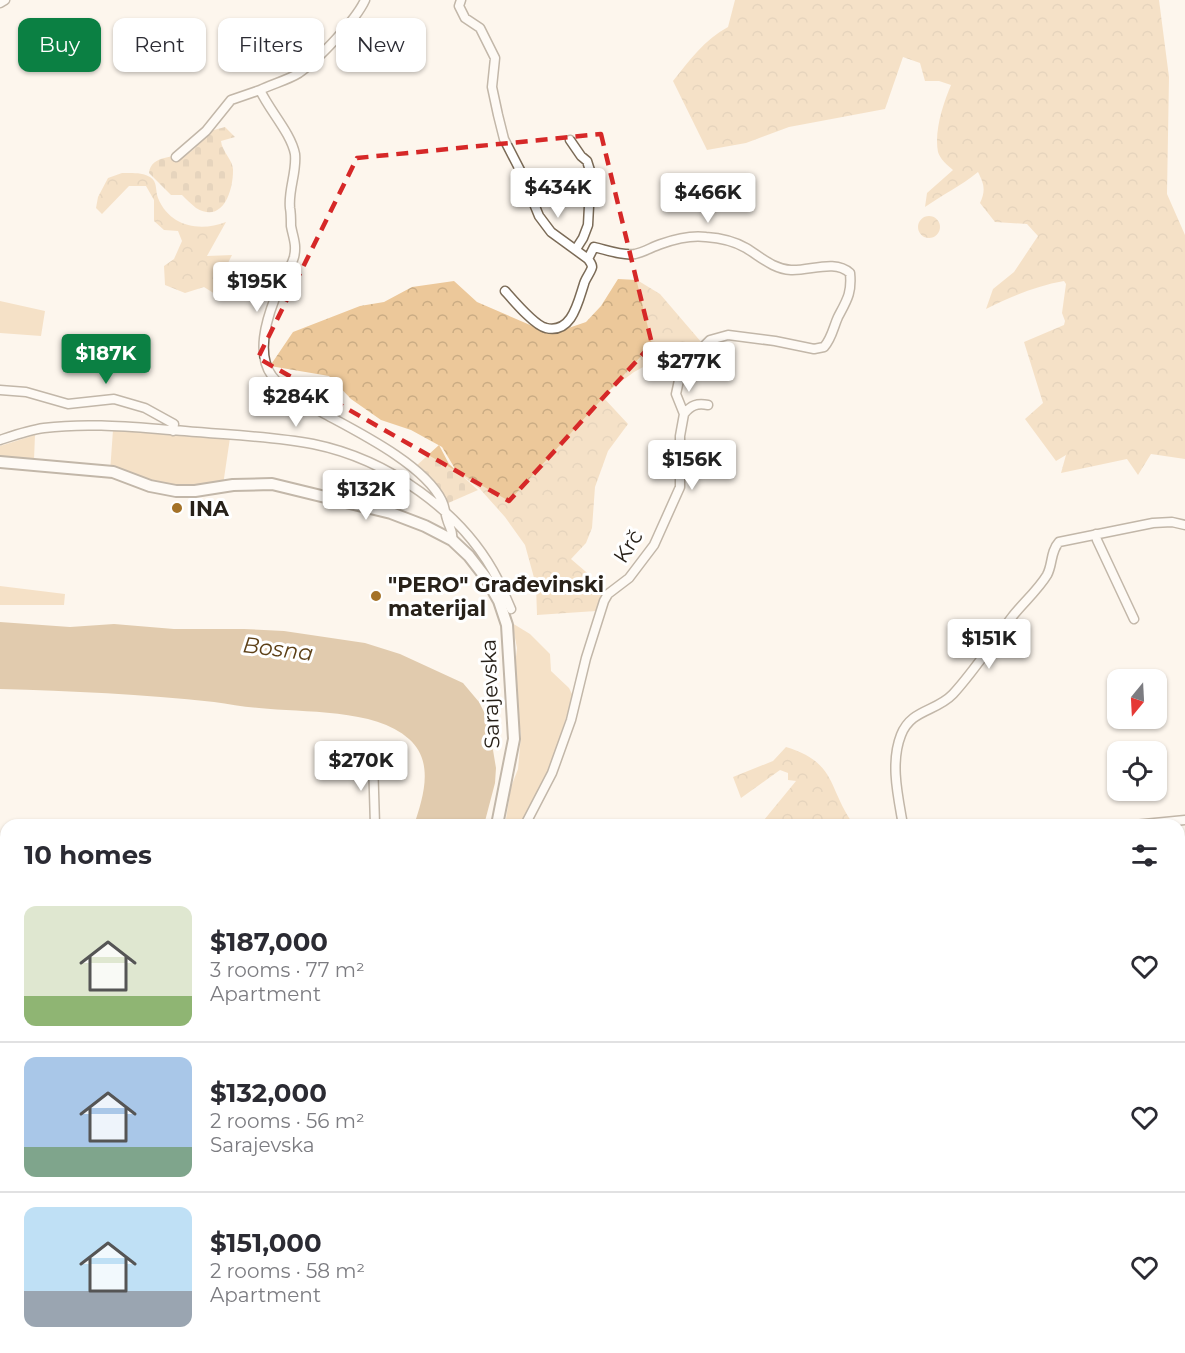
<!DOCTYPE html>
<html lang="en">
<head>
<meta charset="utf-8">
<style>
  body { margin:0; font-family:Montserrat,sans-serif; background:#f2f2f3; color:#2b2b33; height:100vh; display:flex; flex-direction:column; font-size:22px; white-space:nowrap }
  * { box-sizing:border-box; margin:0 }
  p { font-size:20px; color:#7c7c81 }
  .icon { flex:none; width:33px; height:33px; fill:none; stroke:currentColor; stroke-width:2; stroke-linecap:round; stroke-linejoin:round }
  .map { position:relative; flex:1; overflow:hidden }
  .side { position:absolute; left:0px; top:819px; width:1185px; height:534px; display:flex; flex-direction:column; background:#fff; border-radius:18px 18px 0 0; box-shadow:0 2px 4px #0004 }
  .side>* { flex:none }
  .top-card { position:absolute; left:18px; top:18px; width:600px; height:54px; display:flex; gap:12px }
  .needle { width:39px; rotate:198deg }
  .controls { position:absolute; left:1107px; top:669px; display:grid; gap:12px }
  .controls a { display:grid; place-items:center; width:60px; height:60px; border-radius:12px; background:#fff; box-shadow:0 2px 4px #0004; font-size:30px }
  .price { position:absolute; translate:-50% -51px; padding:0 14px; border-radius:6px; background:#fff; color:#222; font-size:20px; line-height:39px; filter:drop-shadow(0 2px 3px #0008) }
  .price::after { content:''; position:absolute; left:50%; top:36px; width:18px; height:14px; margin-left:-9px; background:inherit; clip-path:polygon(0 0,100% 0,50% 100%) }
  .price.on { background:#0b8043; color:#fff }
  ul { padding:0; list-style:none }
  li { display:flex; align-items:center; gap:18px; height:150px; padding:0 24px }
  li+li { border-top:2px solid #e1e1e2 }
  li span { display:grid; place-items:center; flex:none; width:168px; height:120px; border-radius:12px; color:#555 }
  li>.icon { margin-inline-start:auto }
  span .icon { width:72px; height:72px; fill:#fffc; stroke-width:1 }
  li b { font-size:26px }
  h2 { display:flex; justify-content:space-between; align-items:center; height:72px; padding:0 24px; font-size:26px }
  .pill { padding:0 21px; border-radius:12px; background:#fff; box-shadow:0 2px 4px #0004; font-size:21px; line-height:54px }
  .pill.on { background:#0b8043; color:#fff }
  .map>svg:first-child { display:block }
</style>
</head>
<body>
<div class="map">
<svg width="1185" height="1353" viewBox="0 0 1185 1353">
  <defs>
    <pattern id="forest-crowns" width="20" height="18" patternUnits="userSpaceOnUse" patternTransform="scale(1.5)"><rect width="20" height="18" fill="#ecc89a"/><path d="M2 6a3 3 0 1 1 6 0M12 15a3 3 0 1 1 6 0" fill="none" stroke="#caac84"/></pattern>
    <pattern id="cemetery-stones" width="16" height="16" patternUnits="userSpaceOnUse" patternTransform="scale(1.5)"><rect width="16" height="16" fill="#ecc89a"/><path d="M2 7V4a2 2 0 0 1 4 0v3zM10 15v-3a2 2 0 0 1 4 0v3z" fill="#caac84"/></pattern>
    <pattern id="park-tufts" width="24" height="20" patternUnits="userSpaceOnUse" patternTransform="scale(1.5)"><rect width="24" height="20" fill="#ecc89a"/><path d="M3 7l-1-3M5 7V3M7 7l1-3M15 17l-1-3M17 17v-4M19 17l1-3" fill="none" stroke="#caac84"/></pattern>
  </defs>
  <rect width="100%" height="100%" fill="#fdf6ed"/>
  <path fill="#ecc89a" d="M 0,301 L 45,311 L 41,336 L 0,333 Z
    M 113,430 L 230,438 L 223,485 L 180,489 L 110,472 Z
    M 35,435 L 34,460 L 0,457 L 0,446 Z
    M 0,586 L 65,594 L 64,605 L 0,605 Z
    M 512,623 L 530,634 L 550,654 L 551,671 L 569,688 L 573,696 L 547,777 L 522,825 L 505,825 L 511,787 L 518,769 L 521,735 L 513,683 L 517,648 Z
    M 894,1347 L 1034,1347 L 1035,1353 L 897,1353 Z"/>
  <path fill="url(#forest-crowns)" d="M 735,0 L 1159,0 L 1169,77 L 1167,194 L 1185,235 L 1185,459 L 1151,454 L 1138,475 L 1127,459 L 1061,473 L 1066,455 L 1056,461 L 1025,419 L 1043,403 L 1024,342 L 1064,325 L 1065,321 L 1062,313 L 1066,284 L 1064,281 C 1036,286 1012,296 986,309 L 993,289 L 1014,272 L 1038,236 L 1027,224 L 995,222 L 980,203 C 986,190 984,184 978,172 C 961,186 942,195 925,207 L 927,193 L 953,170 C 947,165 940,159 938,152 C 934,131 943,104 951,85 L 939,81 L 925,81 L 920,63 L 903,57 L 885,109 L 789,127 L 746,143 L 707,150 L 673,81 C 689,61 705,39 728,27 Z
    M 122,173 C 130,173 143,172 150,177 C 158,182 155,190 158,198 C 170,227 200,232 226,222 L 207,256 L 232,255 L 224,271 L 231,290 L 215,294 L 204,287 L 185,293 L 165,285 L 164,266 L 174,259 L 182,241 L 178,231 L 164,230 L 154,221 L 154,200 L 146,186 L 129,186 L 102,214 L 96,208 L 98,197 L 108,178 Z
    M918 227a11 11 0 1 1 22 0a11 11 0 1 1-22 0Z
    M 618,279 L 637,280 L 660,294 L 702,343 L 681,366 L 658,359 L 634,372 L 602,396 L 628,424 L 608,451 L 595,487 L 592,528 L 586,543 L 571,559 L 607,590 L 596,611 L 537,615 L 536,585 L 525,545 L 505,517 L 480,489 L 457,472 L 442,447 L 411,430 L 381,420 L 351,399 L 329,376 L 270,366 L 293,332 L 360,306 L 384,302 L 412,287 L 454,281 L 477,302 L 551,334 L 586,322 L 601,306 Z
    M 786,747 C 838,763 827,788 854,825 L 758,825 L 764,820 L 796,781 L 788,780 L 788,773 L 780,770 L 741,798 L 733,777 L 773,761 Z
    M 224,1347 L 266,1347 L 264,1353 L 221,1353 Z"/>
  <path fill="url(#cemetery-stones)" d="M 225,127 L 235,137 L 221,141 C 222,152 234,161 233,171 C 233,191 223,224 196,208 C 191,204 186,199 182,195 L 171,195 L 149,173 C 151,154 177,158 190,152 C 197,148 204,136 209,129 L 214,130 Z
    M 439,445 L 449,464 L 478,490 L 446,504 L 415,467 Z"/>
  <path fill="url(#park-tufts)" d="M 124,1347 L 159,1347 L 157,1353 L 125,1353 Z
    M 498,1347 L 533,1347 L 523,1353 L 502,1353 Z"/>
  <path fill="#bf9863" d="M 0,622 L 70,627 L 114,624 L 174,629 L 244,629 L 284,631 L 365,643 L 400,654 L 463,683 L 479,702 L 488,720 L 496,768 L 495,783 L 484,825 L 414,825 C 423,798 435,762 409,739 C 375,708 303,713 259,708 C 244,707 229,704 214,702 C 143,694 71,691 0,689 Z
    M 75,1347 L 104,1347 L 114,1353 L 82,1353 Z
    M 159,1347 L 224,1347 L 221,1353 L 157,1353 Z
    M 266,1347 L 317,1347 L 314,1353 L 282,1353 L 279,1348 L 273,1353 L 264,1353 Z"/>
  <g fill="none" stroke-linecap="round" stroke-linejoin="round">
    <g stroke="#7b6b57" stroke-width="11">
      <path id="minor" d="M 461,0 L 459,6 L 465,18 L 480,28 L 495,58 L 492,87 L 498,115 L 504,139 L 521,172 L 539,216 L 551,232 L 588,259 C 590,262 592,264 592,267 C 591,272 585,279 584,284 C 578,302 572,334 546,328 C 535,326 513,300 505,291
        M 0,3 L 5,0
        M 260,90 C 272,84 288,80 299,73 C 318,60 356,20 365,0
        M 570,140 L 581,156 L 587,161 L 593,180 L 590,187 L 588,225 L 583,238 L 576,249
        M 176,157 L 206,131 L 231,100 L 260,90 C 269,110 291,133 295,154 C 297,172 288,190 290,208 C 291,213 291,220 291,226 C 293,237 297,245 294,257 C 290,271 280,284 275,298 C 266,321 256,354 272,376 C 285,393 305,403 323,413 C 358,432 425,465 442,501 C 445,507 445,513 447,519 C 449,527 454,532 452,540
        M 0,390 L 26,392 L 68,404 L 114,399 L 145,408 L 174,424 L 173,431
        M 684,414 C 691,405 697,403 708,405
        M 0,440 C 15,435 29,430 44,428 C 91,422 139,428 185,431 C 228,435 271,436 313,444 C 387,459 463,511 498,580 C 503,590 507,600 511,609
        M 1096,534 L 1097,540 L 1134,619
        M 373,759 L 375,825
        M 525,825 L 552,773 L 571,720 L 586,658 L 604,601 L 608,594 L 629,578 L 654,545 L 680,487 L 680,436 L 684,414 L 676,394 L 681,371 L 689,361 L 710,340 L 728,335 L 775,341 L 814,349 L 824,347 C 832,338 833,328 838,317 C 847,300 852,293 850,273 C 835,259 810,271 791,270 C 773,269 761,257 746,248 C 734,241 721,238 706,237 C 691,235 675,239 661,244 C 652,247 644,252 635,254 C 623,256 607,250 594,247 L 588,259
        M 903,825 C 898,796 890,763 901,735 C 911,709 936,712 953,694 C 975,670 992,643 1012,617 C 1022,604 1038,590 1047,575 C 1053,564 1050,552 1059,542 L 1153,523 L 1172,522 L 1185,525
        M 1134,825 L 1185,820
        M 1179,848 L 1185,845
        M 1179,860 L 1185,867
        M 1179,955 L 1185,949
        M 1179,1015 L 1185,1019
        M 1179,1044 L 1185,1036
        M 0,1144 L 6,1127
        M 0,1215 L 6,1223
        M 1179,1251 L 1185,1244
        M 0,1269 L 6,1273
        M 1179,1318 L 1185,1311
        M 70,1347 L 77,1353
        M 495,1347 L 499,1353
        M 535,1353 L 545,1347
        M 1091,1353 L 1097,1347
        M 1157,1353 L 1160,1347"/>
    </g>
    <g stroke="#7b6b57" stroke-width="14">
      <path id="major" d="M 0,462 L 113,472 L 150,486 L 176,491 L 195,491 L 233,485 L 272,484 L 391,513 L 425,526 L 452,540 L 469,556 L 486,578 L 499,601 L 507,625 L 514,739 L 497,825
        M 0,1305 L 6,1301
        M 305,1347 L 315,1353
        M 648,1347 L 652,1353
        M 661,1347 L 665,1353
        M 330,1353 L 336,1351 L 343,1353"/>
    </g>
    <use href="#minor" stroke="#fff" stroke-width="8"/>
    <use href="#major" stroke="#fff" stroke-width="10"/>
  </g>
  <path d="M0 0H1185V1353H0ZM 601,134 L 652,344 L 509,501 L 258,358 L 357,158 Z" fill="#fdf6ed" fill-opacity=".55" fill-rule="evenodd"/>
  <path fill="none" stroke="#d62828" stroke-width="4.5" stroke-dasharray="12 8" stroke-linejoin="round" d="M 601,134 L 652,344 L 509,501 L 258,358 L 357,158 Z"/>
  <g fill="#a47228" stroke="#fff" stroke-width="2">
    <circle cx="177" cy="508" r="6"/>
    <circle cx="376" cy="596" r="6"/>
  </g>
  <g text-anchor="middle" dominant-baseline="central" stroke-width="6" stroke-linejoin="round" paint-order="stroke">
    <g font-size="21" font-weight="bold" fill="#282119" stroke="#fff" text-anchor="start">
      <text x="189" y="508">INA</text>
      <text x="388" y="584">"PERO" Građevinski<tspan x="388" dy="24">materijal</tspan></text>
    </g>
    <g font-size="21" fill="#282119" stroke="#fff">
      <text transform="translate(628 546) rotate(-57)">Krč</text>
      <text transform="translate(490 694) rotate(-92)">Sarajevska</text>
    </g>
    <g font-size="22" font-style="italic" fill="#5d4017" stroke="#fff">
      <text transform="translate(278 649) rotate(7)">Bosna</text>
    </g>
  </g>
</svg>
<div class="controls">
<a><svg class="needle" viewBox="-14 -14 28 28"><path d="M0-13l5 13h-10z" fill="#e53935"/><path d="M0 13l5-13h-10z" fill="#7c7c81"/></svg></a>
<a><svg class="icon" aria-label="locate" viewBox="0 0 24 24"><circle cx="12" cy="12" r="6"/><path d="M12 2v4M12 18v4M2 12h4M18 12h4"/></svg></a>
</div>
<b class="price" style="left:558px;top:219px">$434K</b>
<b class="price" style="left:708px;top:224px">$466K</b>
<b class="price" style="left:257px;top:313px">$195K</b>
<b class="price on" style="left:106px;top:385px">$187K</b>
<b class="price" style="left:689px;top:393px">$277K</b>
<b class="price" style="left:296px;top:428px">$284K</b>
<b class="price" style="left:692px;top:491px">$156K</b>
<b class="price" style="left:366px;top:521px">$132K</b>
<b class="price" style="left:989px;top:670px">$151K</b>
<b class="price" style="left:361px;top:792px">$270K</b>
<div class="top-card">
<a class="pill on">Buy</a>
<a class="pill">Rent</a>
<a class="pill">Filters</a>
<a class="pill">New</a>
</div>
<section class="side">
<h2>10 homes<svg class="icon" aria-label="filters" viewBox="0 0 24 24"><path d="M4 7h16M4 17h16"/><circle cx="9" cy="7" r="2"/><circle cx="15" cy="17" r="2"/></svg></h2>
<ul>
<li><span style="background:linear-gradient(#dfe7d0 75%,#8fb573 0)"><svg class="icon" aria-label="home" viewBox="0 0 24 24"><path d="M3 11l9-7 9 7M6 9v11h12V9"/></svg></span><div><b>$187,000</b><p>3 rooms · 77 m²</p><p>Apartment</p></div><svg class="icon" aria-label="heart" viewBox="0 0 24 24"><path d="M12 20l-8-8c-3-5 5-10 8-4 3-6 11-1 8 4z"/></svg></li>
<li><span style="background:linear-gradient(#a9c7e8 75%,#7fa58c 0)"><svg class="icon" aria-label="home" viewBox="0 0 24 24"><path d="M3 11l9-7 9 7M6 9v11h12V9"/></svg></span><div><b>$132,000</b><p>2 rooms · 56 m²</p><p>Sarajevska</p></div><svg class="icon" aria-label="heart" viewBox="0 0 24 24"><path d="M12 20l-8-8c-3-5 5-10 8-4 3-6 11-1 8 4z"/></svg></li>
<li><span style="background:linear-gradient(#bfe0f5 70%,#9aa5b1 0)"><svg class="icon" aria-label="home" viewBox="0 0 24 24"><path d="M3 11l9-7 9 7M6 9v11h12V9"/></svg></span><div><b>$151,000</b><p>2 rooms · 58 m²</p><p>Apartment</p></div><svg class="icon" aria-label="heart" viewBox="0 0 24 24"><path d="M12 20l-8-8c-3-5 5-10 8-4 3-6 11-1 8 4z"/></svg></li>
</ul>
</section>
</div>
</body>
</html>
